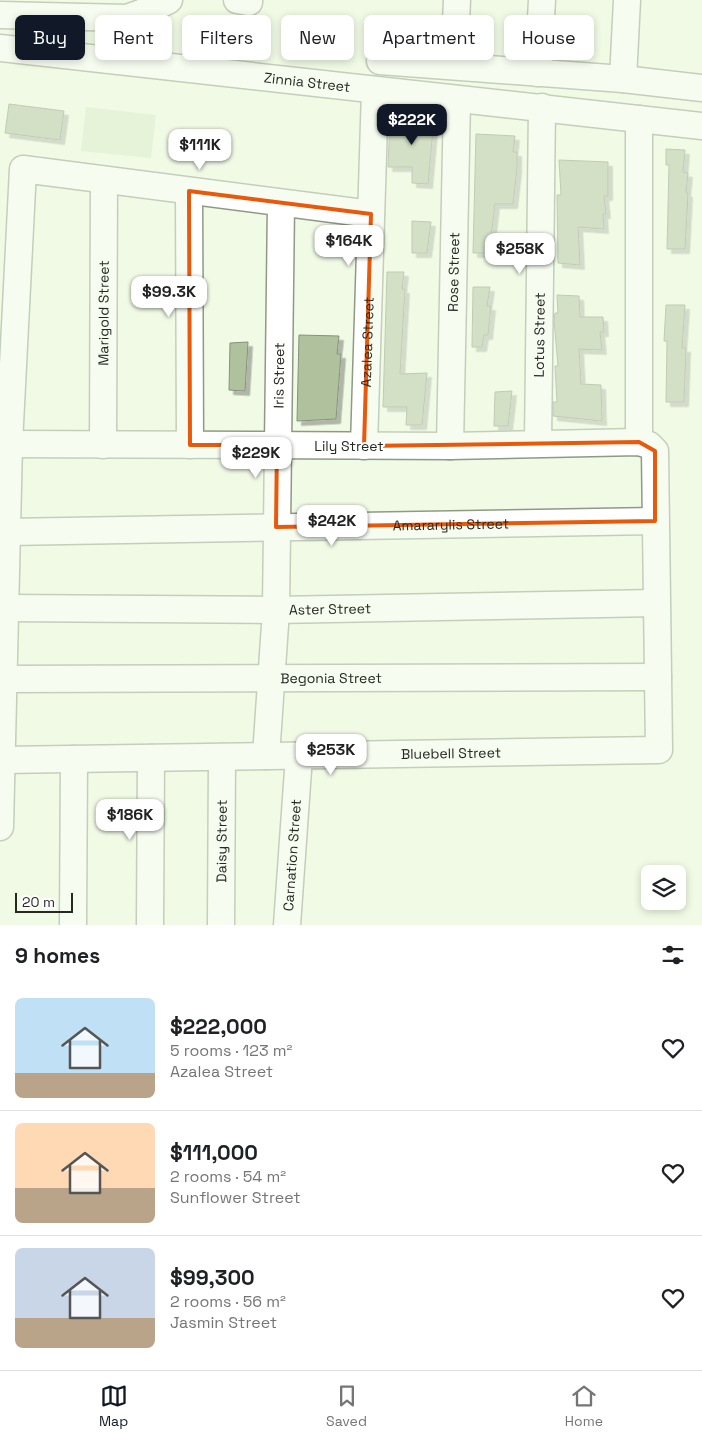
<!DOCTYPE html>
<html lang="en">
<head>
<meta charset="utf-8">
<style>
  body { margin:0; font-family:"Space Grotesk",sans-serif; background:#f6f6f6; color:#202124; height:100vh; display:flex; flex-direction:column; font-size:19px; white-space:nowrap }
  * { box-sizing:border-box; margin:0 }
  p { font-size:16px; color:#757577 }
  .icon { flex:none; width:28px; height:28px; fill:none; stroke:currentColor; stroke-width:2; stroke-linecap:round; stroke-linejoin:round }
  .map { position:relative; height:925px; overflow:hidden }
  .panel { display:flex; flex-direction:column; background:#fff; flex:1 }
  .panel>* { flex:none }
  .top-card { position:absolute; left:15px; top:15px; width:672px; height:45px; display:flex; gap:10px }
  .controls { position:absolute; left:641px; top:865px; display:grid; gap:10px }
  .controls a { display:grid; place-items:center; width:45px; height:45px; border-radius:8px; background:#fff; box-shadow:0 2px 8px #0003; font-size:25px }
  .scale { position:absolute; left:15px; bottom:12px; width:58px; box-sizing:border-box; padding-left:5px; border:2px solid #262922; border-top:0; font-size:14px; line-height:18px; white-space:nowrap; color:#262922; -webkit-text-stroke:4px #fff; paint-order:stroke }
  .price { position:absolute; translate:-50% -42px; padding:0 11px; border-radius:10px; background:#fff; color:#222; font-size:16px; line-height:32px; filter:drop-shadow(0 1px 2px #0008) }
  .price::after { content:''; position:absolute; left:50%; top:30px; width:15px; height:11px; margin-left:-8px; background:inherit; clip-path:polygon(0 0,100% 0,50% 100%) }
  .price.active { background:#111827; color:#fff }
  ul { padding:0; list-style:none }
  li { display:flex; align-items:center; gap:15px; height:125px; padding:0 15px }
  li+li { border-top:1px solid #e0e0e0 }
  li span { display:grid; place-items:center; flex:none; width:140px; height:100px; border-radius:8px; color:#555 }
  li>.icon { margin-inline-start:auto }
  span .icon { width:60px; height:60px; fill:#fffc; stroke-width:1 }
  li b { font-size:21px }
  h2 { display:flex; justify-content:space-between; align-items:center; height:60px; padding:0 15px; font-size:21px }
  .pill { padding:0 18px; border-radius:8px; background:#fff; box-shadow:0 2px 8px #0003; font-size:18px; line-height:45px }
  .pill.active { background:#111827; color:#fff }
  .tabs { display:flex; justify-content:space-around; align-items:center; height:70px; border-top:1px solid #e0e0e0; background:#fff; font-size:14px; color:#757577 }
  .tabs a { display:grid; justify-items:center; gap:2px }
  .tabs .active { color:#111827 }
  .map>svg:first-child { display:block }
</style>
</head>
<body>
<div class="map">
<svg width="702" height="925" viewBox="0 0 702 925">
  <defs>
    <filter id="shadow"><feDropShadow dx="4.5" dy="4.5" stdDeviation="0" flood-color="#0004"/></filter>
  </defs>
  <rect width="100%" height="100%" fill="#f0fae5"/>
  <path fill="#daecc7" d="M 86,107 L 156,115 L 151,158 L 81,151 Z"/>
  <path fill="#b0c19d" stroke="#87917e" filter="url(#shadow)" d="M 9,104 L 64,111 L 60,140 L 5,133 Z
    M 434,118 L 428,184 L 412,183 L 412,167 L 388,167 L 390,119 Z
    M 476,134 L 515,136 L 513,152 L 517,152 L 517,169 L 513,204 L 495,204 L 489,253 L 473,253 Z
    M 666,149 L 685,150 L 683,172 L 688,173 L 686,192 L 688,193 L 685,249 L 667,249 L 669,165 L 666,165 Z
    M 559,160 L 608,162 L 608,196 L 604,196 L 606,214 L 603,214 L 604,229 L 578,227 L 580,265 L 558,263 L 557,195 L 561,195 Z
    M 412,221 L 431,222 L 427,253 L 412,253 Z
    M 387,272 L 404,272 L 402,289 L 405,289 L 404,305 L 400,374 L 427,373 L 422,425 L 406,425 L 407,407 L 383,407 Z
    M 473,287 L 490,287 L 487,306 L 491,306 L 488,335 L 484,335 L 482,347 L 472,347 Z
    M 557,295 L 579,296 L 580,317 L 603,317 L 604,332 L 600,332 L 602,350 L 579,349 L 581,384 L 601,385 L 602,421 L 553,416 L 553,402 L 557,402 L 555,366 L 558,366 L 554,320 L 555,313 L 558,313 Z
    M 666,305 L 685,305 L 682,348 L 686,348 L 684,402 L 666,402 L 667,341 L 664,341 Z
    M 299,335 L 339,336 L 337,354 L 341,354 L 336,419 L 297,421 Z
    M 248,342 L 245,391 L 229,390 L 230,343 Z
    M 512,391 L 508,426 L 494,426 L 495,392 Z"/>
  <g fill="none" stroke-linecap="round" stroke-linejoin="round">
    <g stroke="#909986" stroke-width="29">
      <g id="minor">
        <path d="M 237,0 L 249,2"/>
        <path d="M 0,15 L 127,18 L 149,10 L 169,0"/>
        <path id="s1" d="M 0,48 L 702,126"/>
        <path d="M 380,61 L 623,79 L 702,88"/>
        <path d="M 454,65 L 457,0"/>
        <path d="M 538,73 L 542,0"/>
        <path d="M 623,79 L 627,0"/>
        <path d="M 639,119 L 639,442"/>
        <path d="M 189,191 L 190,445"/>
        <path id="s2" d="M 538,443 L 542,107"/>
        <path id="s3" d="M 103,445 L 104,180"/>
        <path id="s4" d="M 364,446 L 375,90"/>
        <path id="s5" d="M 450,446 L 457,99"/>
        <path id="s6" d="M 7,532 L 655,521"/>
        <path id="s7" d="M 5,608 L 276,610 L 656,603"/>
        <path id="s8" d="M 3,679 L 658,677"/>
        <path id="s9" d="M 266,756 L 276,610 L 281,203"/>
        <path id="s10" d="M 2,760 L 659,750 L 655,451 L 649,445 L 639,442 L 450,446 L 9,444"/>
        <path d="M 0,827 L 9,444 L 23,169 L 371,214"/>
        <path d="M 73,925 L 74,759"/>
        <path d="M 150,925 L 151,758"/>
        <path id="s11" d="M 221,925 L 222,757"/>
        <path id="s12" d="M 287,925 L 299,756"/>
      </g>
    </g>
    <use href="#minor" stroke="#fff" stroke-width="26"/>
  </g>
  <path d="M0 0H702V925H0ZM 189,191 L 371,214 L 364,446 L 639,442 L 655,451 L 655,521 L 276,527 L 277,445 L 190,445 Z" fill="#f0fae5" fill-opacity=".55" fill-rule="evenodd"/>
  <path fill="none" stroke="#e8590c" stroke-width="4" stroke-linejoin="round" d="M 189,191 L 371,214 L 364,446 L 639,442 L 655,451 L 655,521 L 276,527 L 277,445 L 190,445 Z"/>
  <g text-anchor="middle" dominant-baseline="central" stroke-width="4" stroke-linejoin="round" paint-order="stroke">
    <g font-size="14" fill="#262922" stroke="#fff">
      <text stroke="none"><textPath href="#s1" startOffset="309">Zinnia Street</textPath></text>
      <text stroke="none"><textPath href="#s5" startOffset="174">Rose Street</textPath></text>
      <text stroke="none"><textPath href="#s3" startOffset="132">Marigold Street</textPath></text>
      <text stroke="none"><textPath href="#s2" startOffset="108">Lotus Street</textPath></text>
      <text stroke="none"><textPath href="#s4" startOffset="104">Azalea Street</textPath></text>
      <text stroke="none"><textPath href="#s9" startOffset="381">Iris Street</textPath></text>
      <text x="349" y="446">Lily Street</text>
      <text stroke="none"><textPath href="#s6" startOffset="444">Amararylis Street</textPath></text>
      <text stroke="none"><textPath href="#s7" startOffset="325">Aster Street</textPath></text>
      <text stroke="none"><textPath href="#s8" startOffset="328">Begonia Street</textPath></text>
      <text stroke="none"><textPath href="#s10" startOffset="449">Bluebell Street</textPath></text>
      <text stroke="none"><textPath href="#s11" startOffset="84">Daisy Street</textPath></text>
      <text stroke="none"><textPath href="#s12" startOffset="70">Carnation Street</textPath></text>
    </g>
  </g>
</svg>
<div class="controls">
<a><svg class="icon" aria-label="layers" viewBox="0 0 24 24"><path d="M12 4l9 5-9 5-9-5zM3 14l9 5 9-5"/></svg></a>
</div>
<div class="scale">20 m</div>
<b class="price active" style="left:412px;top:146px">$222K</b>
<b class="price" style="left:200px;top:171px">$111K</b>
<b class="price" style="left:349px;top:267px">$164K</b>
<b class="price" style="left:520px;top:275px">$258K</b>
<b class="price" style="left:169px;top:318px">$99.3K</b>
<b class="price" style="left:256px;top:479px">$229K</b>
<b class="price" style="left:332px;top:547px">$242K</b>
<b class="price" style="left:331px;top:776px">$253K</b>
<b class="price" style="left:130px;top:841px">$186K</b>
<div class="top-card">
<a class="pill active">Buy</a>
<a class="pill">Rent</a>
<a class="pill">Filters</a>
<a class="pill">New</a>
<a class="pill">Apartment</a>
<a class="pill">House</a>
</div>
</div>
<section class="panel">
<h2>9 homes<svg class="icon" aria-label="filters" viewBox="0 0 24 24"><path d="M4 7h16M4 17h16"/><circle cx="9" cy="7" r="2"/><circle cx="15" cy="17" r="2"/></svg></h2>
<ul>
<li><span style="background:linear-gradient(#bfe0f5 75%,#b9a48a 0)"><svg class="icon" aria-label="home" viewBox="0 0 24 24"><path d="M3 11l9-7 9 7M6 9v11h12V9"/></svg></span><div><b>$222,000</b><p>5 rooms · 123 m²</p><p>Azalea Street</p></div><svg class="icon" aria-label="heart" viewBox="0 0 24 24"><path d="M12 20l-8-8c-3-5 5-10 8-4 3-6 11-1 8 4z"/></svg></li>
<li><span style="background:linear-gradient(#ffd9b3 65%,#b9a48a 0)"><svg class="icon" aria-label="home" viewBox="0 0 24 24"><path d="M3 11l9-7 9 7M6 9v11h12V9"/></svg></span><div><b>$111,000</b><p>2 rooms · 54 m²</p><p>Sunflower Street</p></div><svg class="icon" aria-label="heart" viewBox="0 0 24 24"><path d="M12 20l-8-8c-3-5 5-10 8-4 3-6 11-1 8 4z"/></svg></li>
<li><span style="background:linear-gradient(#c9d6e8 70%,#b9a48a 0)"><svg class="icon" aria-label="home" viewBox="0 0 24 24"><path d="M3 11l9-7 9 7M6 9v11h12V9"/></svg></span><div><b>$99,300</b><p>2 rooms · 56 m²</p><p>Jasmin Street</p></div><svg class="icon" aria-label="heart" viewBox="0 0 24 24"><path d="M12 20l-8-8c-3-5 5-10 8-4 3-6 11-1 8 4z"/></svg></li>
</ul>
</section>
<nav class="tabs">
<a class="active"><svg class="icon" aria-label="map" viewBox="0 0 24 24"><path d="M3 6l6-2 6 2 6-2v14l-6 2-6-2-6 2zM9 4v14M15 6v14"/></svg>Map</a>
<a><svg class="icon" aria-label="saved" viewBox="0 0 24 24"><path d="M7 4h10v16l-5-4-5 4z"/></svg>Saved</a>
<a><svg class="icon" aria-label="home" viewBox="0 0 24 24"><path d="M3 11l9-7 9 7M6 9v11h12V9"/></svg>Home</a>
</nav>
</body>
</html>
